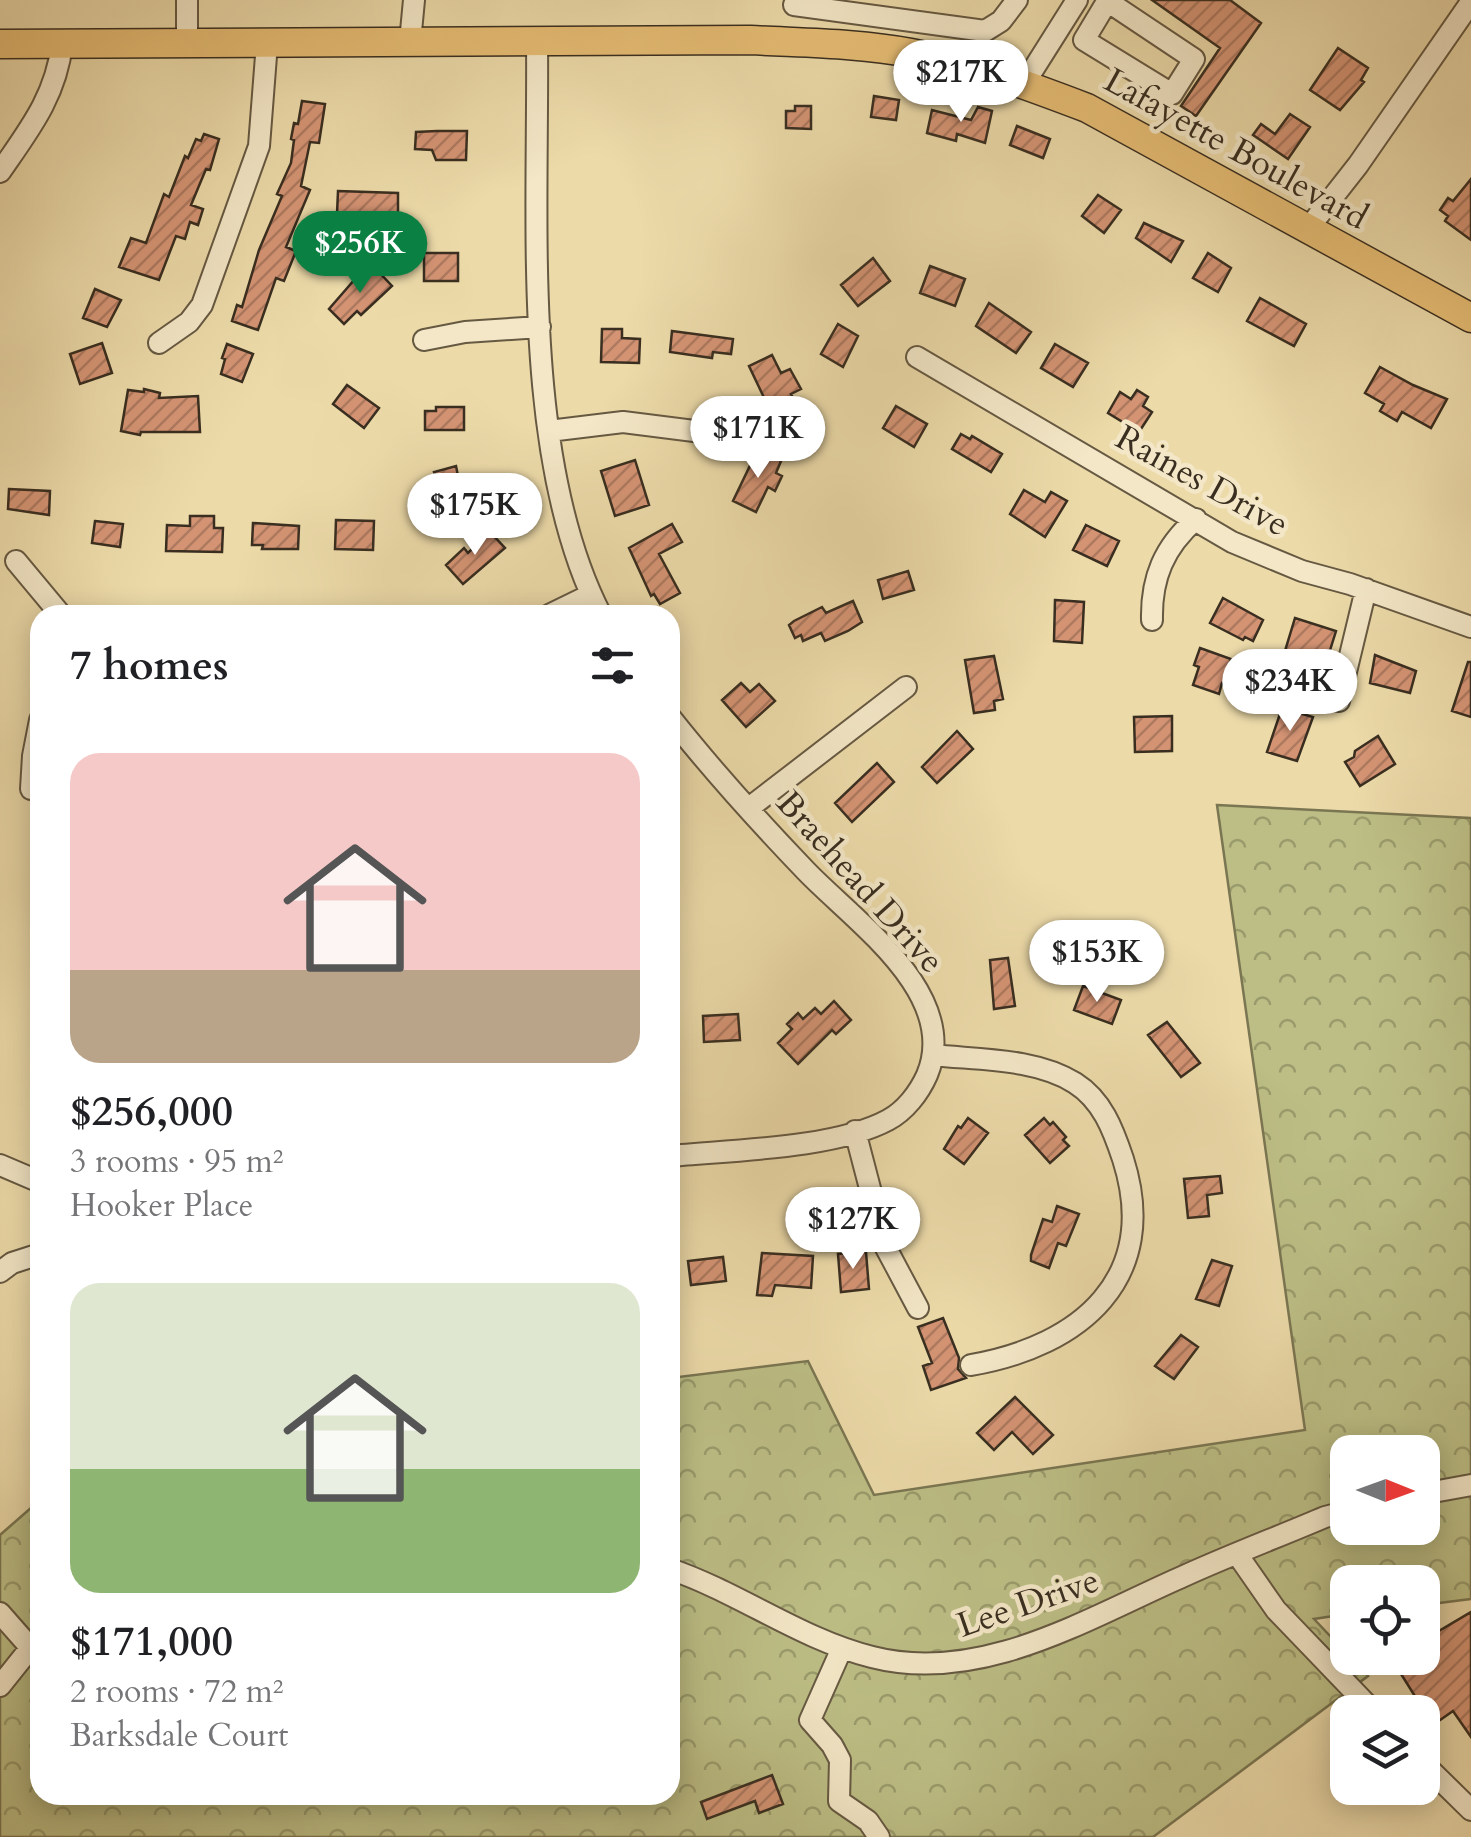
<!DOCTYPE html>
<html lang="en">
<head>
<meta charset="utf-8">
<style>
  body { margin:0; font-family:Cardo,serif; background:#f2f2f2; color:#202124; height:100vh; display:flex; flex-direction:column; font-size:38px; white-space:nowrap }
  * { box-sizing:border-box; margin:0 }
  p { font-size:32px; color:#757577 }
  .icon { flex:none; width:55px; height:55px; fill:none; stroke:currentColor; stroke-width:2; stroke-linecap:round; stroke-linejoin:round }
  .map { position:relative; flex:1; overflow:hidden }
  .details { position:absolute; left:30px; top:605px; width:650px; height:1200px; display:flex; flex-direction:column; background:#fff; border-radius:30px; box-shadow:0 5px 25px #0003 }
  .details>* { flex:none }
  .needle { width:65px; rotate:91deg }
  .controls { position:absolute; left:1330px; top:1435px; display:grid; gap:20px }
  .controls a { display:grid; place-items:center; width:110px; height:110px; border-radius:20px; background:#fff; box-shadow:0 5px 25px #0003; font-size:50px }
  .price { position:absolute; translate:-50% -85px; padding:0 22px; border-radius:35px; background:#fff; color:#222; font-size:32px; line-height:65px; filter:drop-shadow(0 2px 5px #0008) }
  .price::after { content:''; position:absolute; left:50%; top:60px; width:30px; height:22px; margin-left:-15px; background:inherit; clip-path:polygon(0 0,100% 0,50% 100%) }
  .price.selected { background:#0b8043; color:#fff }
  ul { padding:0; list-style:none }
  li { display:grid; align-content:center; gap:20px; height:530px; padding:0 40px }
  li span { display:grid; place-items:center; height:310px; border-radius:30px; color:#555 }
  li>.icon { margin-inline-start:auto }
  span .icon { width:180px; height:180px; fill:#fffc; stroke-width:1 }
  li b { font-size:42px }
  h2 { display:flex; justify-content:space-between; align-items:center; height:120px; padding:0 40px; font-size:42px }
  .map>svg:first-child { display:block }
</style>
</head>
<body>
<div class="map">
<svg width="1471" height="1837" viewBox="0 0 1471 1837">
  <defs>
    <pattern id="park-crowns" width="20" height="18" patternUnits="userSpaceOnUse" patternTransform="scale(2.5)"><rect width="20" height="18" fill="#bcbe85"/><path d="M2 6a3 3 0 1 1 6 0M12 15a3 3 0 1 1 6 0" fill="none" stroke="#9a9b6c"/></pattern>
    <pattern id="building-hatch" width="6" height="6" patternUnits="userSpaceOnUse" patternTransform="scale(2.5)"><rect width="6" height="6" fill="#d49474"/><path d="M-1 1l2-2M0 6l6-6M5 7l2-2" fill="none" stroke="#ad795f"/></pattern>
  </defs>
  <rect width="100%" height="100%" fill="#ecdaa9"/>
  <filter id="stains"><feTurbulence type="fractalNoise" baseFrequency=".002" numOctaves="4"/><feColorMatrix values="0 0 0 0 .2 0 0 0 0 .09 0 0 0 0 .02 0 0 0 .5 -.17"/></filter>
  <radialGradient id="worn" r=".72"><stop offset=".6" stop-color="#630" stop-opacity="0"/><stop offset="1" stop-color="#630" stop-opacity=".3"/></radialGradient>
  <path fill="url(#park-crowns)" stroke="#7a7652" stroke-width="2.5" fill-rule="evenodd" d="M 1217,805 L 1471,818 L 1471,1599 L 1423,1605 L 1422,1582 L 1348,1582 L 1347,1614 L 1314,1619 L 1368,1676 L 1153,1837 L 0,1837 L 0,1535 L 40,1500 L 40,1795 L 670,1795 L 670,1378 L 808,1361 L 874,1495 L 1305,1430 ZM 1348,1452 L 1422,1452 L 1422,1528 L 1348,1528 Z"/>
  <path fill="url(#building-hatch)" stroke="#392e20" stroke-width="2.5" d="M 1152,0 L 1230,0 L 1261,23 L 1196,116 L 1181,106 L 1220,48 Z
    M 1338,48 L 1368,68 L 1361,80 L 1364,82 L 1340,110 L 1310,90 Z
    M 874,96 L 899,100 L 896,120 L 871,117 Z
    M 302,101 L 325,104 L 319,143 L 310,142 L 301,186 L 310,190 L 286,247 L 296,251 L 284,281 L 276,278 L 258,330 L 232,321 L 237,305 L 242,307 L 259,250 L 282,196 L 277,194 L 291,163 L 294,140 L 291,139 L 294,123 L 298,124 Z
    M 795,106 L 811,106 L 811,129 L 786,128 L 786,111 L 795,111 Z
    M 978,107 L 992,111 L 985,143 L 957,134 L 956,141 L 927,133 L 932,110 L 971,120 Z
    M 1290,114 L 1310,127 L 1288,159 L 1253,135 L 1261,124 L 1275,134 Z
    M 1017,126 L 1050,139 L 1043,158 L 1010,145 Z
    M 437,131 L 467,131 L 466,160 L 436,160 L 432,150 L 415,149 L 416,132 Z
    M 204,134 L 219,139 L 210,170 L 206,169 L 191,205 L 203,209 L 198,225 L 190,222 L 185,239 L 176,236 L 159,280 L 119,267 L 131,238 L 146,243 L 164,194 L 169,197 L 185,156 L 188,158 L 196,139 L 201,141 Z
    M 1471,179 L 1471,240 L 1445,221 L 1448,216 L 1440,210 L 1448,198 L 1453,201 Z
    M 338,191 L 398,193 L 398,216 L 337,214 Z
    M 1098,195 L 1121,210 L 1104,233 L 1082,216 Z
    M 1144,223 L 1183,241 L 1171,262 L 1136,238 Z
    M 424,253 L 458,253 L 458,281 L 424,281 Z
    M 1208,253 L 1231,268 L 1218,292 L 1193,278 Z
    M 873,258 L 890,281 L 858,306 L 841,285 Z
    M 930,266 L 965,279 L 955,306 L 920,293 Z
    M 376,269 L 392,286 L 361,315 L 357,311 L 344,324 L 329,309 L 355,279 L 360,284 Z
    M 95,289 L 121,300 L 107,327 L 83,318 Z
    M 1260,298 L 1306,324 L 1294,346 L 1247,321 Z
    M 989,303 L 1031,332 L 1016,353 L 976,326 Z
    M 838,324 L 858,336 L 843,367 L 821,354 Z
    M 602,329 L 622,329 L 622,338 L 640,339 L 639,363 L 601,362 Z
    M 672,331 L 733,339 L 731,354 L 713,352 L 712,358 L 670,352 Z
    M 102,343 L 112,373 L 80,384 L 70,354 Z
    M 227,344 L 253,354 L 242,382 L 221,374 L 225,359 L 222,358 Z
    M 1055,344 L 1088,363 L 1073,387 L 1041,368 Z
    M 772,355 L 781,373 L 790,369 L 801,389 L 791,394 L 801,412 L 777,425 L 749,366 Z
    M 1380,367 L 1413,385 L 1447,399 L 1431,428 L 1402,412 L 1397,421 L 1380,411 L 1384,404 L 1365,393 Z
    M 347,385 L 379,408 L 364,428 L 333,404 Z
    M 144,389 L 160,393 L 159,398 L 198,396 L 200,432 L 141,432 L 140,435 L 121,431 L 128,390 L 144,392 Z
    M 1137,390 L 1148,397 L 1143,406 L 1152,412 L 1139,432 L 1108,413 L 1120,392 L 1131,399 Z
    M 896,406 L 927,424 L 914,447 L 883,428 Z
    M 436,407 L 464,407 L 464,430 L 425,430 L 425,411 L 436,411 Z
    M 961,434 L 970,439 L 972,436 L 1002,454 L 991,472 L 952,449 Z
    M 758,449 L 781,461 L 776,473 L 782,476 L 775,491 L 768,487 L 756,512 L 733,501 Z
    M 635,460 L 649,505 L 615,516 L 601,471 Z
    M 456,466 L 458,476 L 462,475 L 468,498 L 464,499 L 467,510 L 429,521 L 424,501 L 441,497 L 434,472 Z
    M 9,489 L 50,491 L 49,515 L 8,509 Z
    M 1024,490 L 1045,502 L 1051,492 L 1067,501 L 1045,537 L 1010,514 Z
    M 190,516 L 214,516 L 214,528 L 223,528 L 222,552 L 166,551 L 167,525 L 190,526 Z
    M 336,520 L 374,521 L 373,550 L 335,549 Z
    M 95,521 L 123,524 L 120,547 L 92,543 Z
    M 253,523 L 299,526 L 298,549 L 262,549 L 263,545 L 252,545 Z
    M 672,524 L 682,542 L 659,554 L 680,593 L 660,604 L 654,594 L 651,596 L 629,548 Z
    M 1086,525 L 1119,541 L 1107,566 L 1073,550 Z
    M 490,532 L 505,548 L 463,584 L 446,565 L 464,548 L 468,553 Z
    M 908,571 L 914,590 L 883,599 L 878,580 Z
    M 1223,598 L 1263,620 L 1253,641 L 1245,637 L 1243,640 L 1210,623 Z
    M 1055,600 L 1084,602 L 1082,643 L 1054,641 Z
    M 853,601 L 862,622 L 848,631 L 825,641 L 821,633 L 803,641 L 801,635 L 795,638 L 789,625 L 794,621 L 822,607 L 826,613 Z
    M 1295,618 L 1336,631 L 1326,663 L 1285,651 Z
    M 1200,648 L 1231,659 L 1228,672 L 1233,674 L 1230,685 L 1222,683 L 1219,694 L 1193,685 L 1199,667 L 1194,665 Z
    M 1375,655 L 1416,671 L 1410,693 L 1370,683 Z
    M 994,656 L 1003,699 L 994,701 L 995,710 L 974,713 L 965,660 Z
    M 1468,662 L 1471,662 L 1471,717 L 1452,711 Z
    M 741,683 L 750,692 L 759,684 L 775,701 L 746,727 L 722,700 Z
    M 1282,708 L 1313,717 L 1297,761 L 1267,752 Z
    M 1172,716 L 1172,751 L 1135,752 L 1134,717 Z
    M 957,731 L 973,749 L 937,783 L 922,767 Z
    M 1378,736 L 1395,764 L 1360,786 L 1345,762 L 1354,757 L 1355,751 Z
    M 877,763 L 894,782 L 852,822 L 835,803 Z
    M 1008,958 L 1015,1006 L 994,1009 L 990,960 Z
    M 1083,986 L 1121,1000 L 1112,1024 L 1074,1010 Z
    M 834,1001 L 851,1020 L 836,1034 L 832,1030 L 798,1064 L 778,1043 L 792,1029 L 787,1024 L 798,1013 L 803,1019 L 815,1008 L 821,1014 Z
    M 738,1014 L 740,1040 L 704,1042 L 703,1016 Z
    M 1167,1022 L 1200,1063 L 1181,1077 L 1148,1035 Z
    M 968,1118 L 988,1133 L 964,1164 L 944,1149 L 958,1126 L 961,1128 Z
    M 1044,1118 L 1050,1125 L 1053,1122 L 1066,1137 L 1063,1140 L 1069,1146 L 1050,1163 L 1025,1135 Z
    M 1220,1176 L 1222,1193 L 1207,1195 L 1209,1216 L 1188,1218 L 1184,1179 Z
    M 1057,1206 L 1079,1214 L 1066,1246 L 1058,1243 L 1049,1268 L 1031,1261 L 1031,1255 L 1043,1219 L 1052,1222 Z
    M 866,1252 L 869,1289 L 841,1292 L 838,1254 Z
    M 762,1253 L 813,1256 L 811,1288 L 775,1285 L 772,1296 L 757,1295 Z
    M 723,1257 L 726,1281 L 691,1285 L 688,1261 Z
    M 1212,1260 L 1232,1266 L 1219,1306 L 1196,1299 Z
    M 943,1318 L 959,1358 L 958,1369 L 966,1378 L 931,1390 L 923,1366 L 932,1363 L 918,1327 Z
    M 1181,1335 L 1198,1347 L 1174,1379 L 1155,1366 Z
    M 1015,1397 L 1053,1435 L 1033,1454 L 1012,1432 L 994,1450 L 977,1433 Z
    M 1471,1612 L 1471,1737 L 1453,1711 L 1433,1725 L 1391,1658 L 1422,1658 L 1422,1641 Z
    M 772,1775 L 783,1804 L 759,1813 L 755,1801 L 707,1819 L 701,1802 Z"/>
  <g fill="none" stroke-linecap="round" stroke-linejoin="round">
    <g stroke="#665942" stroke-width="24">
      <path id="minor" d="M 1107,1 L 1194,59 L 1172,94 L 1084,40 L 1108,0
        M 794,5 L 985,31 L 1001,21 L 1017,0
        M 537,41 C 539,215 520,458 601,615
        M 410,42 L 414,0
        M 187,43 L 187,0
        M 1024,84 L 1077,0
        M 0,172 C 29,130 56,96 62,44
        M 1307,230 L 1358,165 L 1471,2
        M 424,340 L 465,332 L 540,327
        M 159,343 L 189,322 L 202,305 L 259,146 L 267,43
        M 917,357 L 1232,542 L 1302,571 L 1350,584 L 1471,627
        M 549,431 L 623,422 L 702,432
        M 16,561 L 61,615
        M 549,615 L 590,595
        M 1152,620 C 1151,578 1164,547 1196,519
        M 1339,701 L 1366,589
        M 670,717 C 712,770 759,822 806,871 C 854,921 961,994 927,1075 C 919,1093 905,1111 888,1120 C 834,1149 731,1150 670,1156
        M 31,789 L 33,756 L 40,720
        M 749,808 L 906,687
        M 933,1055 C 978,1060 1035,1058 1075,1083 C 1102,1100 1113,1129 1123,1159 C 1161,1278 1081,1346 971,1365
        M 855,1131 L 885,1246 L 918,1308
        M 0,1165 L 40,1182
        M 0,1272 L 12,1263 L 40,1254
        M 1422,1494 L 1471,1485
        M 1237,1554 L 1276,1610 L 1374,1712
        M 670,1569 C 740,1593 800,1639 872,1657 C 981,1685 1088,1618 1184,1576 C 1230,1555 1278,1537 1325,1517 L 1348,1511
        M 0,1613 L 29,1646
        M 842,1648 L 810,1720 L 832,1745 L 840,1760 L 839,1801 L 868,1821 L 879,1837
        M 0,1686 L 40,1636
        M 1422,1762 L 1471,1810"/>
    </g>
    <g stroke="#392e20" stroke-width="31">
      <path id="major" d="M 0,44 L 750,40 C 803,43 858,43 911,53 C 971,64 1029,86 1087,108 L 1471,318"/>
    </g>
    <use href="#minor" stroke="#f3e7c7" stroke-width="20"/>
    <use href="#major" stroke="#e6bd74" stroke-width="28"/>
  </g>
  <g text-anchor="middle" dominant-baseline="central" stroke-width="9" stroke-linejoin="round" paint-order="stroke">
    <g font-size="35" fill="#392e20" stroke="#f3e7c7">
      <text transform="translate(1236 149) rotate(29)">Lafayette Boulevard</text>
      <text transform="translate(1202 481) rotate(29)">Raines Drive</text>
      <text transform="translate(860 882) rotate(48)">Braehead Drive</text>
      <text transform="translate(1028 1603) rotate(-19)">Lee Drive</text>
    </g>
  </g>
  <rect width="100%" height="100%" filter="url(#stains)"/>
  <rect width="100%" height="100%" fill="url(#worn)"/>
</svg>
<div class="controls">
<a><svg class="needle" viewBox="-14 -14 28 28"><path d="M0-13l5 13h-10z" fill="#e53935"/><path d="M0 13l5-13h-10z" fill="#757577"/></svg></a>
<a><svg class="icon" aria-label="locate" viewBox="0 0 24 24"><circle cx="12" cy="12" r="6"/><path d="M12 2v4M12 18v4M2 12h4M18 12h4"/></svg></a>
<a><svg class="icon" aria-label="layers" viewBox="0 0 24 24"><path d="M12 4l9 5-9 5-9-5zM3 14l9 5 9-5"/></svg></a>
</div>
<b class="price" style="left:961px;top:125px">$217K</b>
<b class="price selected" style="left:360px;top:296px">$256K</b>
<b class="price" style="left:758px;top:481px">$171K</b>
<b class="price" style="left:475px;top:558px">$175K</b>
<b class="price" style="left:1290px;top:734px">$234K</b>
<b class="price" style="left:1097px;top:1005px">$153K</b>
<b class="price" style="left:853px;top:1272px">$127K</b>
<section class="details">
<h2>7 homes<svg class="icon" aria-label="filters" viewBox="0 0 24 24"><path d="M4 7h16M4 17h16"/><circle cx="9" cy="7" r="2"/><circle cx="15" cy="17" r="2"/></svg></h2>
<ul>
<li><span style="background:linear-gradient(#f6c9c9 70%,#b9a48a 0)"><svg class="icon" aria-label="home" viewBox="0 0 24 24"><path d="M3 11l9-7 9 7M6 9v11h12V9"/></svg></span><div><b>$256,000</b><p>3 rooms · 95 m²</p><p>Hooker Place</p></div></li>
<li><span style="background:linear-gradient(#dfe7d0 60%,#8fb573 0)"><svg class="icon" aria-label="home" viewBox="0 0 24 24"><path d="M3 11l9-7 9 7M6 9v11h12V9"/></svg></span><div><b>$171,000</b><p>2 rooms · 72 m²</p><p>Barksdale Court</p></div></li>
</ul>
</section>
</div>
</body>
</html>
